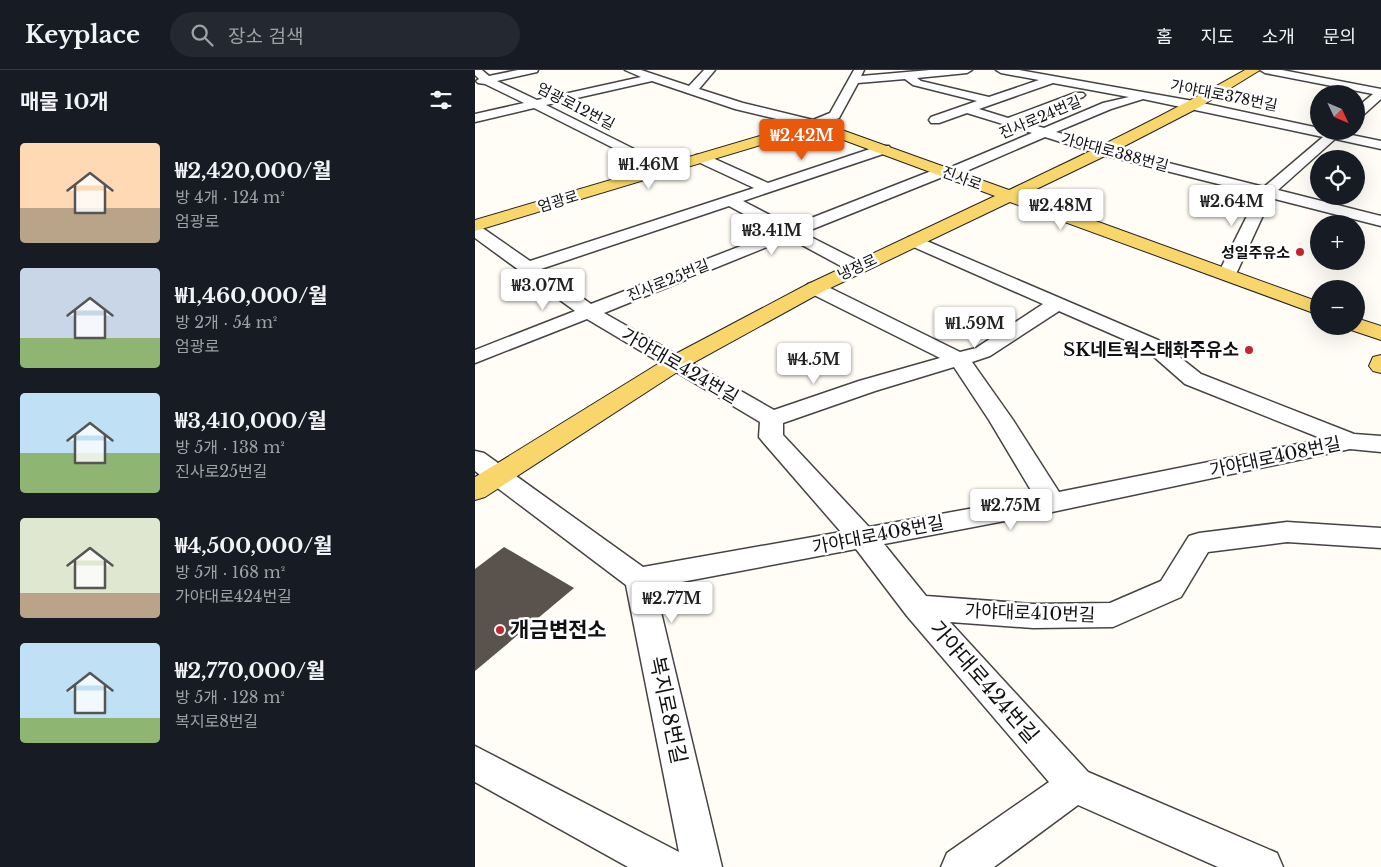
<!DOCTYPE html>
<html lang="ko">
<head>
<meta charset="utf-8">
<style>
  body { margin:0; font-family:"Libre Baskerville","Noto Sans KR",serif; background:#242831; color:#f1f3f6; height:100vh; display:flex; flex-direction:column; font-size:19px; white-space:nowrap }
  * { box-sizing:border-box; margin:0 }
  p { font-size:16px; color:#9ea1a6 }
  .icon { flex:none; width:28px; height:28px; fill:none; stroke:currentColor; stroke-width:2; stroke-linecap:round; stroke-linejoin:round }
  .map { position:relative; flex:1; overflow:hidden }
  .sheet { display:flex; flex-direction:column; background:#171b24; width:475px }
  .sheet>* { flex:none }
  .needle { width:32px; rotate:134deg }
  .tools { position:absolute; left:835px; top:15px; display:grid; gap:10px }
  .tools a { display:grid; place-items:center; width:55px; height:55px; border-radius:50%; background:#171b24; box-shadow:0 5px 20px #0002; font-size:25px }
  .price { position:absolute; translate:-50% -42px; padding:0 11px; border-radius:5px; background:#fff; color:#222; font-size:16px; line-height:32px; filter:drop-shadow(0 1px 2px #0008) }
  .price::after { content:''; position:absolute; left:50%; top:30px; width:15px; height:11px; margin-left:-8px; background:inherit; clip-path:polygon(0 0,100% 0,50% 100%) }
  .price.on { background:#ea580c; color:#fff }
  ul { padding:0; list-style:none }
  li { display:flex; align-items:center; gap:15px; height:125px; padding:0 20px }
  li span { display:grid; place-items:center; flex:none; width:140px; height:100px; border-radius:5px; color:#555 }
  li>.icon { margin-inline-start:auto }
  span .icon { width:60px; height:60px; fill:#fffc; stroke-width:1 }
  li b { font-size:21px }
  h2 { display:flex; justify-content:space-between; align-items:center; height:60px; padding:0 20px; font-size:21px }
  header { display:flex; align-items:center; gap:30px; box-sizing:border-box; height:70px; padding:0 25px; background:#171b24; border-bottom:1px solid #363941 }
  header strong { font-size:24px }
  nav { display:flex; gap:28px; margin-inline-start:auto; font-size:18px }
  .search { width:350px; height:45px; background:#242831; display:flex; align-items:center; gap:12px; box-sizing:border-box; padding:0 18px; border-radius:28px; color:#9ea1a6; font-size:19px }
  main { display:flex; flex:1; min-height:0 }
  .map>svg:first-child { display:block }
</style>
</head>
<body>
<header>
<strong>Keyplace</strong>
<div class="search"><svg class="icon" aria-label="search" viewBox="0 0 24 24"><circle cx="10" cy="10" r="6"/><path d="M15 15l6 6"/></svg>장소 검색</div>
<nav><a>홈</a><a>지도</a><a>소개</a><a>문의</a></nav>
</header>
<main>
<section class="sheet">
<h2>매물 10개<svg class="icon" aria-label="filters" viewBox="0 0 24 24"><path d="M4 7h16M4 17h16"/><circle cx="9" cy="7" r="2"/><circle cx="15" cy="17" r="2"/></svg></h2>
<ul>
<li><span style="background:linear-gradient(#ffd9b3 65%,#b9a48a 0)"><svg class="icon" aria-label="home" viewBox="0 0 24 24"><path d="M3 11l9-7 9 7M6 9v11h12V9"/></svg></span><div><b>₩2,420,000/월</b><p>방 4개 · 124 m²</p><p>엄광로</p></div></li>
<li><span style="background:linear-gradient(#c9d6e8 70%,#8fb573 0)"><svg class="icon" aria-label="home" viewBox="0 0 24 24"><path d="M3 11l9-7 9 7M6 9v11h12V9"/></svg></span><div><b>₩1,460,000/월</b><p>방 2개 · 54 m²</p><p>엄광로</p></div></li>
<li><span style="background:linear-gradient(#bfe0f5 60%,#8fb573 0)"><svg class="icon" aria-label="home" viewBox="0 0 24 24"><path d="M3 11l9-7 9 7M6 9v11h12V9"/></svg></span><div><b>₩3,410,000/월</b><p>방 5개 · 138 m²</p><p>진사로25번길</p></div></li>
<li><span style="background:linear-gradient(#dfe7d0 75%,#b9a48a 0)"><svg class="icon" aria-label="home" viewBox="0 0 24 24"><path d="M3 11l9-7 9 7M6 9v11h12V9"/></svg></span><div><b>₩4,500,000/월</b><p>방 5개 · 168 m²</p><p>가야대로424번길</p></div></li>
<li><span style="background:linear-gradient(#bfe0f5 75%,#8fb573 0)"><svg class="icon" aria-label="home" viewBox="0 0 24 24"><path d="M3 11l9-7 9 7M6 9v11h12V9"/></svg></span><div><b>₩2,770,000/월</b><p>방 5개 · 128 m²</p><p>복지로8번길</p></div></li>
</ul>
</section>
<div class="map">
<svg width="906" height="797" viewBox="0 0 906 797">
  <rect width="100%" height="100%" fill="#fffdf5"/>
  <path fill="#5a524d" d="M 29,477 L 99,518 L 0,601 L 0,499 Z"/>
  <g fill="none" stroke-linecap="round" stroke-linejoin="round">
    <g stroke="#444" stroke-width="3">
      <path id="minor" d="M 0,0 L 7,0 L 14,6 L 43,0 L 63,0 L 62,2 L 22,11 L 62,30 L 166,7 L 150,0 L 166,0 L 214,16 L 229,0 L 240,0 L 224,19 L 268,33 L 338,50 L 355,43 L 379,0 L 389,0 L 386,6 L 455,0 L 497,0 L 492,3 L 442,8 L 446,11 L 514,27 L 564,10 L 526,3 L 521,0 L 544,0 L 718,31 L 844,58 L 844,61 L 868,61 L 867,63 L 906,71 L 906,79 L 860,69 L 803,120 L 906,146 L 906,156 L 796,128 L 761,204 L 758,208 L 752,209 L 746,208 L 743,204 L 783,124 L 624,84 L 570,67 L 480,106 L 470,106 L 328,163 L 387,193 L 390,197 L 387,201 L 381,202 L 375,201 L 314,168 L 129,243 L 299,340 L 384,311 L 465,288 L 333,222 L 331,218 L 333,214 L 340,212 L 347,214 L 485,282 L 501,278 L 568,234 L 434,175 L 432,171 L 434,167 L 440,166 L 683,270 L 726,304 L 879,364 L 906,366 L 906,382 L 875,379 L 577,442 L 409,474 L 451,526 L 558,534 L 635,533 L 686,511 L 714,466 L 724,463 L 812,452 L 906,458 L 906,478 L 812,472 L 733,482 L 706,527 L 638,557 L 558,558 L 475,552 L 613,702 L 802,783 L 808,797 L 743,797 L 603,735 L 519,797 L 466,797 L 472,783 L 574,712 L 432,546 L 381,479 L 180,517 L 247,797 L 153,797 L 0,712 L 0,676 L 204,782 L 151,515 L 0,401 L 0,381 L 9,383 L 168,497 L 366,462 L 288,372 L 284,367 L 285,352 L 112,249 L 0,293 L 0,280 L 100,241 L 0,168 L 0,155 L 6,157 L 55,191 L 279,118 L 221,91 L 219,88 L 221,85 L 231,85 L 293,113 L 404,76 L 414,76 L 416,79 L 414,82 L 268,131 L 316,156 L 464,98 L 474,98 L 557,63 L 492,43 L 464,53 L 456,53 L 454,50 L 456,47 L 502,31 L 438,15 L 430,9 L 383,13 L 364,48 L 339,58 L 260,39 L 177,11 L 71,35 L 193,96 L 195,99 L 193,102 L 188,103 L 59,38 L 0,52 L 0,44 L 49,33 L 10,14 L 3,13 L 1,11 L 4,9 L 0,5 ZM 578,13 L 654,27 L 628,33 L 569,58 L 545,51 L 608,27 L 610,25 L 608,23 L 600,23 L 533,48 L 504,39 ZM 668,29 L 848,67 L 789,117 L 634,78 L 581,62 L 636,39 ZM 254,136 L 302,162 L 116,234 L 66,199 ZM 584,241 L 669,278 L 710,314 L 848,369 L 584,422 L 538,350 L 497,292 L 515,286 ZM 479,297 L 514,350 L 560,427 L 394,457 L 308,365 L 308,353 L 400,321 Z
        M 785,0 L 807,0 L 906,19 L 906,29 L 885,48 L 881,49 L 881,38 L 898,24 L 790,3 Z"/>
    </g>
    <g stroke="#222" stroke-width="2">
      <path id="major" d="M 770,0 L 785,0 L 723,38 L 634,84 L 549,125 L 844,232 L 844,245 L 535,132 L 347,222 L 207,299 L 10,427 L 0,430 L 0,407 L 191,289 L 333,214 L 520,126 L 339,59 L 0,161 L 0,150 L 339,50 L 534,120 C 614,82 693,44 770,0 Z
        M 881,248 L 906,256 L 906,270 L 873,259 L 872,256 L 881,256 Z
        M 906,285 L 906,303 L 898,301 L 894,296 L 898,287 Z"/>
    </g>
    <use href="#minor" fill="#fff" fill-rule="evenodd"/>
    <use href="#major" fill="#f9d66b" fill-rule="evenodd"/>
  </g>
  <g fill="#c4262e" stroke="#fff" stroke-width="2">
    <circle cx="825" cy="182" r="5"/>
    <circle cx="774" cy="280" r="5"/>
    <circle cx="25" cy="560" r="5"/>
  </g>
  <g text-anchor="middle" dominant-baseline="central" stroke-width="5" stroke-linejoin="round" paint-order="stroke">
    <g font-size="15" fill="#111" stroke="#fff">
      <text transform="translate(749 25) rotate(11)">가야대로378번길</text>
      <text transform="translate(101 36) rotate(27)">엄광로12번길</text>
      <text transform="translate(565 47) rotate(-23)">진사로24번길</text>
      <text transform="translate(640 82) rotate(15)">가야대로388번길</text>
      <text transform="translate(487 108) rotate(20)">진사로</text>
      <text transform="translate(83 131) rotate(-17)">엄광로</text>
      <text transform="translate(382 197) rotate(-25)">냉정로</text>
      <text transform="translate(193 210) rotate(-22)">진사로25번길</text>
    </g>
    <g font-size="15" font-weight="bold" fill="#111" stroke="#fff" text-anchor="end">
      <text x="815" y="182">성일주유소</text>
    </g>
    <g font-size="18" font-weight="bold" fill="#111" stroke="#fff" text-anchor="end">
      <text x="764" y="280">SK네트웍스태화주유소</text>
    </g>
    <g font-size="18" fill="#111" stroke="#fff">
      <text transform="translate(205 296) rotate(30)">가야대로424번길</text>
      <text transform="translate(800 387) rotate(-12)">가야대로408번길</text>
      <text transform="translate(403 465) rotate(-11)">가야대로408번길</text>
      <text transform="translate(555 543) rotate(2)">가야대로410번길</text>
    </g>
    <g font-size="21" font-weight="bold" fill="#111" stroke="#fff" text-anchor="start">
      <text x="35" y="560">개금변전소</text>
    </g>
    <g font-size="21" fill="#111" stroke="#fff">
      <text transform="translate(509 612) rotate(49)">가야대로424번길</text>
      <text transform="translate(193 640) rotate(78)">복지로8번길</text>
    </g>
  </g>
</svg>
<div class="tools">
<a><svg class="needle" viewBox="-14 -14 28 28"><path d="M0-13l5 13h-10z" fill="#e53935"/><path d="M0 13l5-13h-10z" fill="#9ea1a6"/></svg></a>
<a><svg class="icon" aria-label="locate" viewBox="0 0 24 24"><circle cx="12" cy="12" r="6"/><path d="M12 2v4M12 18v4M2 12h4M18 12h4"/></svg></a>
<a>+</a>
<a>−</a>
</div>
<b class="price on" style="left:327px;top:91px">₩2.42M</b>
<b class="price" style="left:174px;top:120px">₩1.46M</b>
<b class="price" style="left:757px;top:157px">₩2.64M</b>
<b class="price" style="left:586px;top:161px">₩2.48M</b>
<b class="price" style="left:297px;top:186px">₩3.41M</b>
<b class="price" style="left:68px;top:241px">₩3.07M</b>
<b class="price" style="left:500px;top:279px">₩1.59M</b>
<b class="price" style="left:339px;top:315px">₩4.5M</b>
<b class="price" style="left:536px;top:461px">₩2.75M</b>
<b class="price" style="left:197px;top:554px">₩2.77M</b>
</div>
</main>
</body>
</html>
